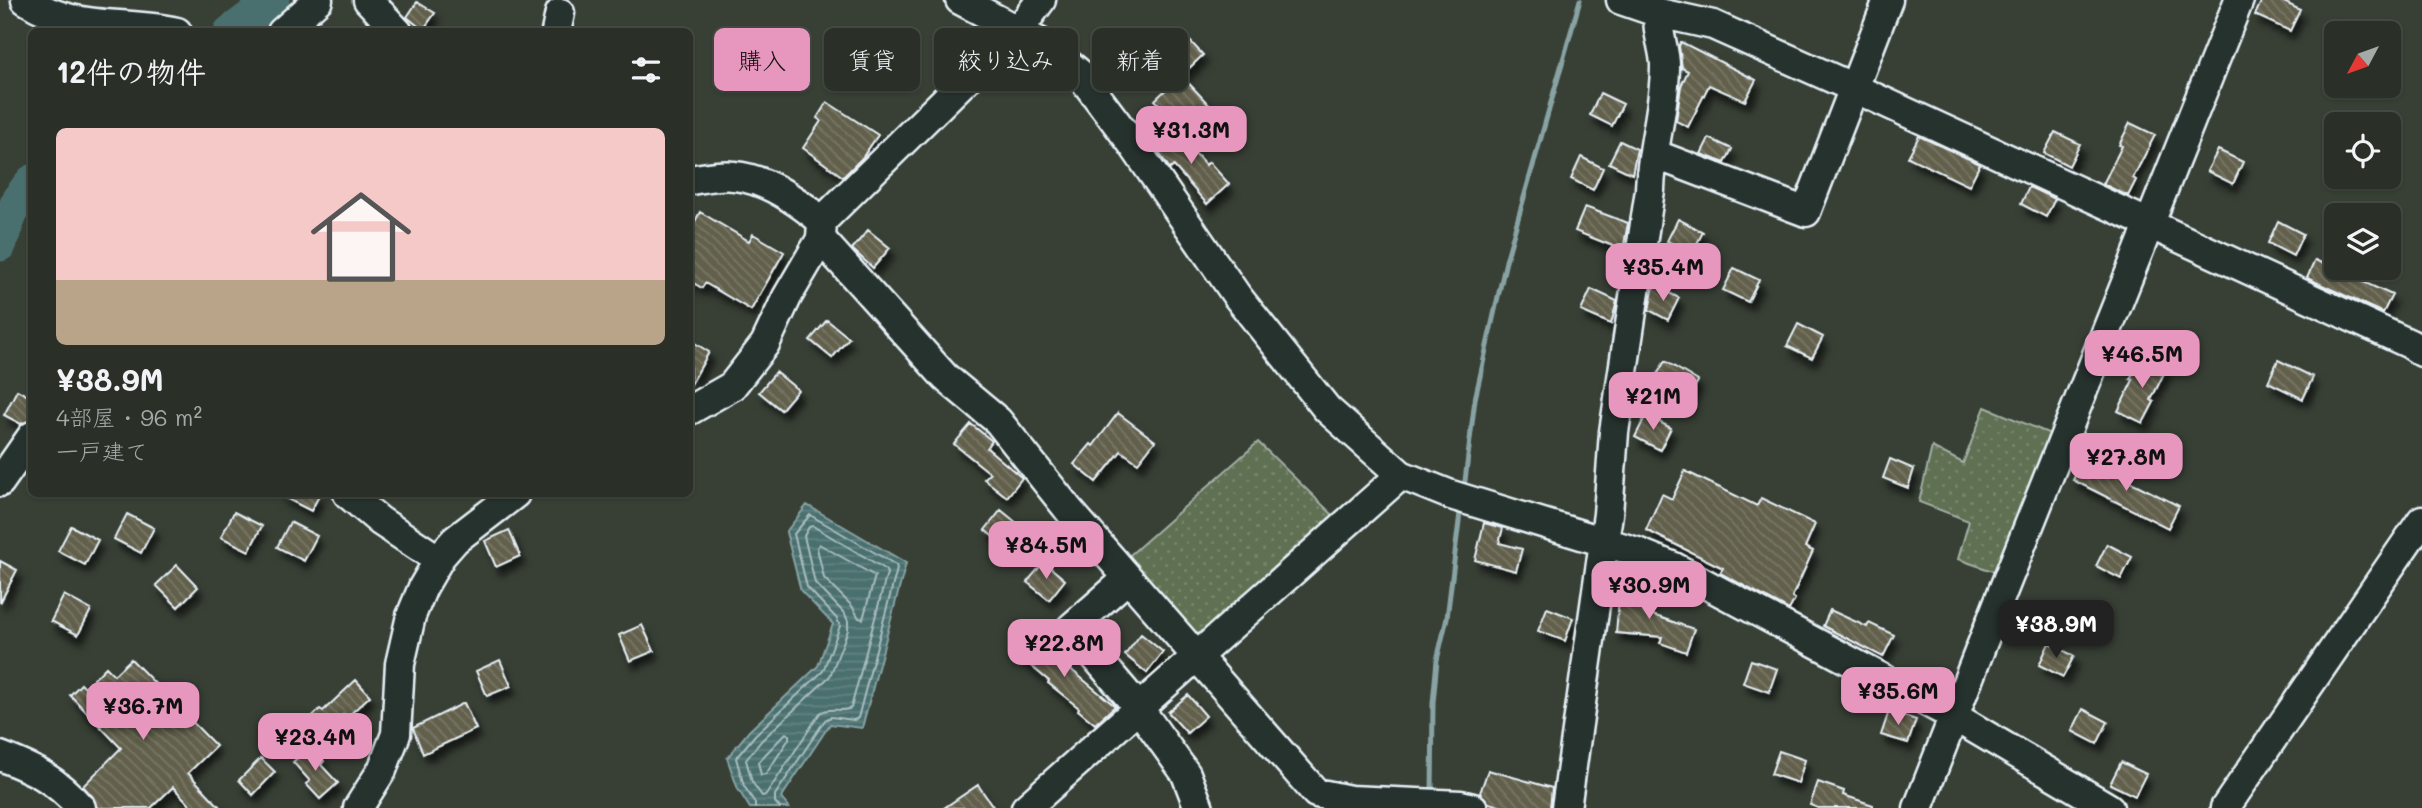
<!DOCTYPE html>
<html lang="ja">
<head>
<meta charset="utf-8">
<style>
  body { margin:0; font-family:Mali,"Klee One",sans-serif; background:#363c34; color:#f1f3f6; height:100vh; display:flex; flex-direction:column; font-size:26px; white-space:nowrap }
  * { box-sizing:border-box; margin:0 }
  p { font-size:23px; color:#a5a9a8 }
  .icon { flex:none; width:38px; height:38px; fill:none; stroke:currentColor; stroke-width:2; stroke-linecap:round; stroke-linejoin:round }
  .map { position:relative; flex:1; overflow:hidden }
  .sheet { position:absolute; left:28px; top:28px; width:665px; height:469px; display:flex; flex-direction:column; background:#2a3028; border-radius:10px; box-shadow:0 2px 5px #0004,0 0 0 2px #464b45 }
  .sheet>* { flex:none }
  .top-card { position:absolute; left:714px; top:28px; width:665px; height:63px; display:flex; gap:14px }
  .needle { width:46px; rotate:229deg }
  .controls { position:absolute; left:2324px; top:21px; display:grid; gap:14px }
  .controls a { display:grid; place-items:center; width:77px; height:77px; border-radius:10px; background:#2a3028; box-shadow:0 2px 5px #0004,0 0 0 2px #464b45; font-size:35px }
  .price { position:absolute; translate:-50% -60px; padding:0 16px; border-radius:14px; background:#e797bd; color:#111; font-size:23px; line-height:46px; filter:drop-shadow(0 2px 4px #0008) }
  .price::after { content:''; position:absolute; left:50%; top:42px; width:21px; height:16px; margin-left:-10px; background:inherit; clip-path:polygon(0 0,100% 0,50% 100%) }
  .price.selected { background:#222; color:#fff }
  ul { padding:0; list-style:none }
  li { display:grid; align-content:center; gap:14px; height:371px; padding:0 28px }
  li+li { border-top:2px solid #464b45 }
  li span { display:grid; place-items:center; height:217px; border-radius:10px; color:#555 }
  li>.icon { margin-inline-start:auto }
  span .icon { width:126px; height:126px; fill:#fffc; stroke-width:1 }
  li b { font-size:30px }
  h2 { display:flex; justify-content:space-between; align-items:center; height:84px; padding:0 28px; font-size:30px }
  .tag { padding:0 24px; border-radius:10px; background:#2a3028; box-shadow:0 2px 5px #0004,0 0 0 2px #464b45; font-size:24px; line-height:63px }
  .tag.selected { background:#e797bd; color:#111 }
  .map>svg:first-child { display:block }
</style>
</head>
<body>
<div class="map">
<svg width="2422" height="808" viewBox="0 0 2422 808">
  <defs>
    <pattern id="grass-dots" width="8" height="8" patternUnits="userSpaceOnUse" patternTransform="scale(1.75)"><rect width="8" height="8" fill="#607052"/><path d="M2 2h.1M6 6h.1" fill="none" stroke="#77856c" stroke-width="1.8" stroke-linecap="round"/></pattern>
    <pattern id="water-rules" width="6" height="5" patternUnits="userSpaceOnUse" patternTransform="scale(1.75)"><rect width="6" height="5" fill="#4a6f6e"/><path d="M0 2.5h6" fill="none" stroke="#648483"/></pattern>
    <pattern id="building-back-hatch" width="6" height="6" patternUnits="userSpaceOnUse" patternTransform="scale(1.75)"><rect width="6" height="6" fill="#62604c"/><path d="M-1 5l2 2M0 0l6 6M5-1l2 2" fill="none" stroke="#787767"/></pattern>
    <filter id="shadow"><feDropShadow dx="4.5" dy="8" stdDeviation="3.5" flood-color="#0009"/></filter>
  </defs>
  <rect width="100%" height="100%" fill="#384036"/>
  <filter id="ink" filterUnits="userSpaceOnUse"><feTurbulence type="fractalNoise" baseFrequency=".0143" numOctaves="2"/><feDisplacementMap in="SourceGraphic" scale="14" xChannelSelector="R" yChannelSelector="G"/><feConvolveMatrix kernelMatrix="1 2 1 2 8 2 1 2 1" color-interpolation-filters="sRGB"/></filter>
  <g filter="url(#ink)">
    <path fill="url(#grass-dots)" stroke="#a4b0a5" stroke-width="2" d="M 1985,407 L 2053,435 L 2001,574 L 1958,559 L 1969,521 L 1919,502 L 1932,447 L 1963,463 Z
      M 1258,442 L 1342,524 L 1193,641 L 1122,562 Z"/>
    <path fill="url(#water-rules)" stroke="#89a3a5" stroke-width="2" d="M 807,505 L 906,563 L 862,728 L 830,724 L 781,798 L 789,808 L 750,808 L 738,789 L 727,758 L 749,731 L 818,666 L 833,624 L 801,591 L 786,532 Z"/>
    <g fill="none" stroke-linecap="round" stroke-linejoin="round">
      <path stroke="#a9bdc1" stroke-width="2" d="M 813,526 L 885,569 L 887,573 L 851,708 C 841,713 830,706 820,713 L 766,795 L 762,796 L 752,782 L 746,760 L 761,741 L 830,676 L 848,630 L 848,621 L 845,614 L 815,583 L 804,536 L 809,527 Z
        M 819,544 L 875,576 L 863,619 L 859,618 L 852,606 L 824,578 L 817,548 Z
        M 786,733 L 789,735 L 789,739 L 766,774 L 761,775 L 758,762 Z
        M 755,808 L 755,803 L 744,786 L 736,758 L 755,735 L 823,671 L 840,626 L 837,619 L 807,587 L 794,534 L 810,515 L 896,565 L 897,569 L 858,718 L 854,720 L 831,717 L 825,720 L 775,795 L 775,802 L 780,808"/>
      <path stroke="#89a3a5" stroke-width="5" d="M 1464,489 L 1475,399 L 1506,261 L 1580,0
        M 1432,794 L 1433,703 L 1437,660 L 1447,618 L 1461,505"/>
      <path stroke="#4a6f6e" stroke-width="33" d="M 230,32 L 273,0
        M 0,245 C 8,221 15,200 32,181"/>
    </g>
    <path fill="url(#building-back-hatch)" stroke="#e8f1f8" stroke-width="2" filter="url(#shadow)" d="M 2262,0 L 2280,0 L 2300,10 L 2290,31 L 2255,15 Z
      M 417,2 L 435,13 L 423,30 L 407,17 Z
      M 1189,40 L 1203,55 L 1182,75 L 1168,60 Z
      M 1681,42 L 1756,80 L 1745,101 L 1709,85 L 1688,127 L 1676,121 L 1681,86 L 1688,71 L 1682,68 L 1679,46 Z
      M 1181,75 L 1211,107 L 1185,132 L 1155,100 Z
      M 1600,93 L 1623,104 L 1612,126 L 1590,115 Z
      M 827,102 L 878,135 L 862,158 L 843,177 L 803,148 L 821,121 L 817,118 Z
      M 2130,123 L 2155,135 L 2133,178 L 2136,180 L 2128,196 L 2103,184 L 2122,146 L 2119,145 Z
      M 1172,128 L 1206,165 L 1209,162 L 1229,184 L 1207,204 L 1174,166 L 1170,169 L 1153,144 Z
      M 2055,132 L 2080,144 L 2069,166 L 2044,153 Z
      M 1919,136 L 1980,164 L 1969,186 L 1908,157 Z
      M 1709,138 L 1732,149 L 1725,163 L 1701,154 Z
      M 1620,141 L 1637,149 L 1632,174 L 1609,163 Z
      M 2218,150 L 2243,162 L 2233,184 L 2207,171 Z
      M 1581,157 L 1603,168 L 1593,190 L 1571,179 Z
      M 2029,187 L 2055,199 L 2046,217 L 2021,204 Z
      M 1585,207 L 1628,223 L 1623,250 L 1575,231 Z
      M 700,212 L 749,241 L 753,234 L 784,252 L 751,310 L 705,283 L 702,288 L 690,281 L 690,231 Z
      M 1678,219 L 1703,232 L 1692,253 L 1667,241 Z
      M 2278,221 L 2303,234 L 2293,256 L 2268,243 Z
      M 868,230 L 890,248 L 873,268 L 852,249 Z
      M 2315,260 L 2392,295 L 2383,313 L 2307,278 Z
      M 1734,268 L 1759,280 L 1748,302 L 1723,290 Z
      M 1654,285 L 1679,298 L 1668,320 L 1649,310 Z
      M 1591,289 L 1617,301 L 1611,324 L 1581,311 Z
      M 827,320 L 849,338 L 832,358 L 810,340 Z
      M 1798,324 L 1823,337 L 1812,358 L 1787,346 Z
      M 690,340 L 709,352 L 690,386 Z
      M 2141,357 L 2166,369 L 2151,400 L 2154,402 L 2143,423 L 2118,411 L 2133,380 L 2130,379 Z
      M 2278,360 L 2313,377 L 2303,399 L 2268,382 Z
      M 1665,361 L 1698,381 L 1687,400 L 1687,406 L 1651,385 Z
      M 776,372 L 798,390 L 781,410 L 759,392 Z
      M 17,390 L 32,398 L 32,420 L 21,424 L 4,415 Z
      M 1118,413 L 1155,441 L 1138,463 L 1121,451 L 1096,482 L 1074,464 L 1091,444 L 1093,446 Z
      M 1646,415 L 1671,428 L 1660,450 L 1635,437 Z
      M 971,424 L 992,441 L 987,448 L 1022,478 L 1007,497 L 984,479 L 990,473 L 954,444 Z
      M 2083,458 L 2179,506 L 2168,528 L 2073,480 Z
      M 1890,459 L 1914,469 L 1908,488 L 1883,478 Z
      M 1685,471 L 1757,506 L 1761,498 L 1815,524 L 1805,547 L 1813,551 L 1792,597 L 1795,599 L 1789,610 L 1720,573 L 1723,568 L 1646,530 L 1662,494 L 1672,499 Z
      M 278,494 L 320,494 L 311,511 Z
      M 1001,510 L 1023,528 L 1007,548 L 985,530 Z
      M 234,512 L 262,526 L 249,551 L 221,537 Z
      M 127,514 L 154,528 L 141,553 L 114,539 Z
      M 290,522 L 317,536 L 304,561 L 277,547 Z
      M 1484,523 L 1503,528 L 1499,543 L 1522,549 L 1516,571 L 1475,560 Z
      M 71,526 L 98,540 L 85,565 L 58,551 Z
      M 509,530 L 520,556 L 496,567 L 485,541 Z
      M 2107,544 L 2132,557 L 2121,579 L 2096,566 Z
      M 0,561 L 17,570 L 0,603 Z
      M 1044,562 L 1065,580 L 1049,600 L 1027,582 Z
      M 177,565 L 198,587 L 178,607 L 156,585 Z
      M 1620,587 L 1649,590 L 1647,613 L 1694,629 L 1686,652 L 1660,643 L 1662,637 L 1616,633 Z
      M 64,595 L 91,610 L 78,635 L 51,621 Z
      M 1547,608 L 1573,618 L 1565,641 L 1538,631 Z
      M 1830,610 L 1867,627 L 1869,623 L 1894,635 L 1883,657 L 1823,626 Z
      M 642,625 L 654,651 L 630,661 L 619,635 Z
      M 1031,632 L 1052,649 L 1050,652 L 1115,706 L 1095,724 L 1078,710 L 1079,708 L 1048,683 L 1049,681 L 1014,652 Z
      M 1141,634 L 1163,652 L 1147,673 L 1125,655 Z
      M 2049,643 L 2074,656 L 2063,677 L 2039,665 Z
      M 131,659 L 216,746 L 188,773 L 221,808 L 193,808 L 173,787 L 151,808 L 97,808 L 93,797 L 83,786 L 121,748 L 70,695 L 81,684 L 85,688 L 106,667 L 114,675 Z
      M 500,660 L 511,686 L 487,696 L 476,671 Z
      M 1751,660 L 1777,669 L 1769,692 L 1743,683 Z
      M 356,680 L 370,696 L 346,718 L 343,715 L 317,740 L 303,725 L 320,709 L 323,711 Z
      M 1188,695 L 1206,716 L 1187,733 L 1168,712 Z
      M 464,703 L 476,729 L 423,754 L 413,728 Z
      M 2083,709 L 2108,722 L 2097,744 L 2072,731 Z
      M 1889,711 L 1916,720 L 1908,743 L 1881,735 Z
      M 310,746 L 324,761 L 321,765 L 338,783 L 320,799 L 306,784 L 310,781 L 293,762 Z
      M 1779,751 L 1805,760 L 1798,783 L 1771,774 Z
      M 261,758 L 275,772 L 253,795 L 239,780 Z
      M 2121,762 L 2146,774 L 2135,796 L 2110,784 Z
      M 1488,770 L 1552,788 L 1550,808 L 1505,808 L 1489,803 L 1480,793 Z
      M 1818,782 L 1844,791 L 1843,795 L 1873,805 L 1873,808 L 1818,808 L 1810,805 Z
      M 978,785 L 994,808 L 944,808 Z"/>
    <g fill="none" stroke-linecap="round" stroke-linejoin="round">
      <g stroke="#e8f1f8" stroke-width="33">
        <path id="minor" d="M 26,0 C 75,32 124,20 177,32
          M 368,0 L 398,32
          M 960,0 L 1045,45 L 1079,73 L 1131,142 L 1237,296 L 1327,409 L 1401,475 L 1451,495 L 1637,552 L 1674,567 L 1955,717 L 2109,808
          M 1621,0 L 1659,13 L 1713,25 L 1854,88 L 2410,344 L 2422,352
          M 282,32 L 318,0
          M 556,32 L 560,13
          M 1654,154 L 1806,212 L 1888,0
          M 690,180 C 704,178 719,174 734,176 C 765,178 799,202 822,221
          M 821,239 L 945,377 L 998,421 L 1068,509 L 1316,793 L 1350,800 L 1461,805 L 1473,808
          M 690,410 L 732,386 L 765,344 L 787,297 L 821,239 L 822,221 L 1006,40 L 1017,32 L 1041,0
          M 0,482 L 32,436
          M 348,494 L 380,521 L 439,560
          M 1128,578 L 1071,628 L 1138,707 L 1186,774 L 1199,808
          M 0,756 C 36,770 55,779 81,808
          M 358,808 L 382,770 L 396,734 L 400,664 L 411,616 L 423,587 L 441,556 L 455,540 L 515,494
          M 1026,808 L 1401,475
          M 1566,808 L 1608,514 L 1614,432 L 1650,190 C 1651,149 1665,108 1665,66 C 1665,48 1656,32 1659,13
          M 1918,808 L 2004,588 L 2239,0
          M 2225,808 L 2422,520"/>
      </g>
      <use href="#minor" stroke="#26332d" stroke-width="28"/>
    </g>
  </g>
</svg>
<div class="controls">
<a><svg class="needle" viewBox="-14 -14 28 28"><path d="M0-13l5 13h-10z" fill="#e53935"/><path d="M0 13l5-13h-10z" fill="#a5a9a8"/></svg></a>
<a><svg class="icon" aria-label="locate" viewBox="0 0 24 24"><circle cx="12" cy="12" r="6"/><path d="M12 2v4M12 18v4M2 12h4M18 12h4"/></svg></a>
<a><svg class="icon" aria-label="layers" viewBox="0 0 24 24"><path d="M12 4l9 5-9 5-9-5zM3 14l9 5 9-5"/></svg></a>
</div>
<b class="price" style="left:1191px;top:166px">¥31.3M</b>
<b class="price" style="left:1663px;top:303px">¥35.4M</b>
<b class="price" style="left:2142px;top:390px">¥46.5M</b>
<b class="price" style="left:1653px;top:432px">¥21M</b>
<b class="price" style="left:2126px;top:493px">¥27.8M</b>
<b class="price" style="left:1046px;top:581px">¥84.5M</b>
<b class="price" style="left:1649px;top:621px">¥30.9M</b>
<b class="price selected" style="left:2056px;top:660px">¥38.9M</b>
<b class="price" style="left:1064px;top:679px">¥22.8M</b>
<b class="price" style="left:1898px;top:727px">¥35.6M</b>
<b class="price" style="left:143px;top:742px">¥36.7M</b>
<b class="price" style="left:315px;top:773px">¥23.4M</b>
<div class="top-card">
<a class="tag selected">購入</a>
<a class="tag">賃貸</a>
<a class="tag">絞り込み</a>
<a class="tag">新着</a>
</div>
<section class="sheet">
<h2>12件の物件<svg class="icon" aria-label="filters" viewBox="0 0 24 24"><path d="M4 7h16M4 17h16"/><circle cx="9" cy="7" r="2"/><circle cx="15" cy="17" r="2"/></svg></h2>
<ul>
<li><span style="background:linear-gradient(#f6c9c9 70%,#b9a48a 0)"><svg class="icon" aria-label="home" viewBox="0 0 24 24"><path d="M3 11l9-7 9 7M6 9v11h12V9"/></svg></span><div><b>¥38.9M</b><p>4部屋 · 96 m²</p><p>一戸建て</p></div></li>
</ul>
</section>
</div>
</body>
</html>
